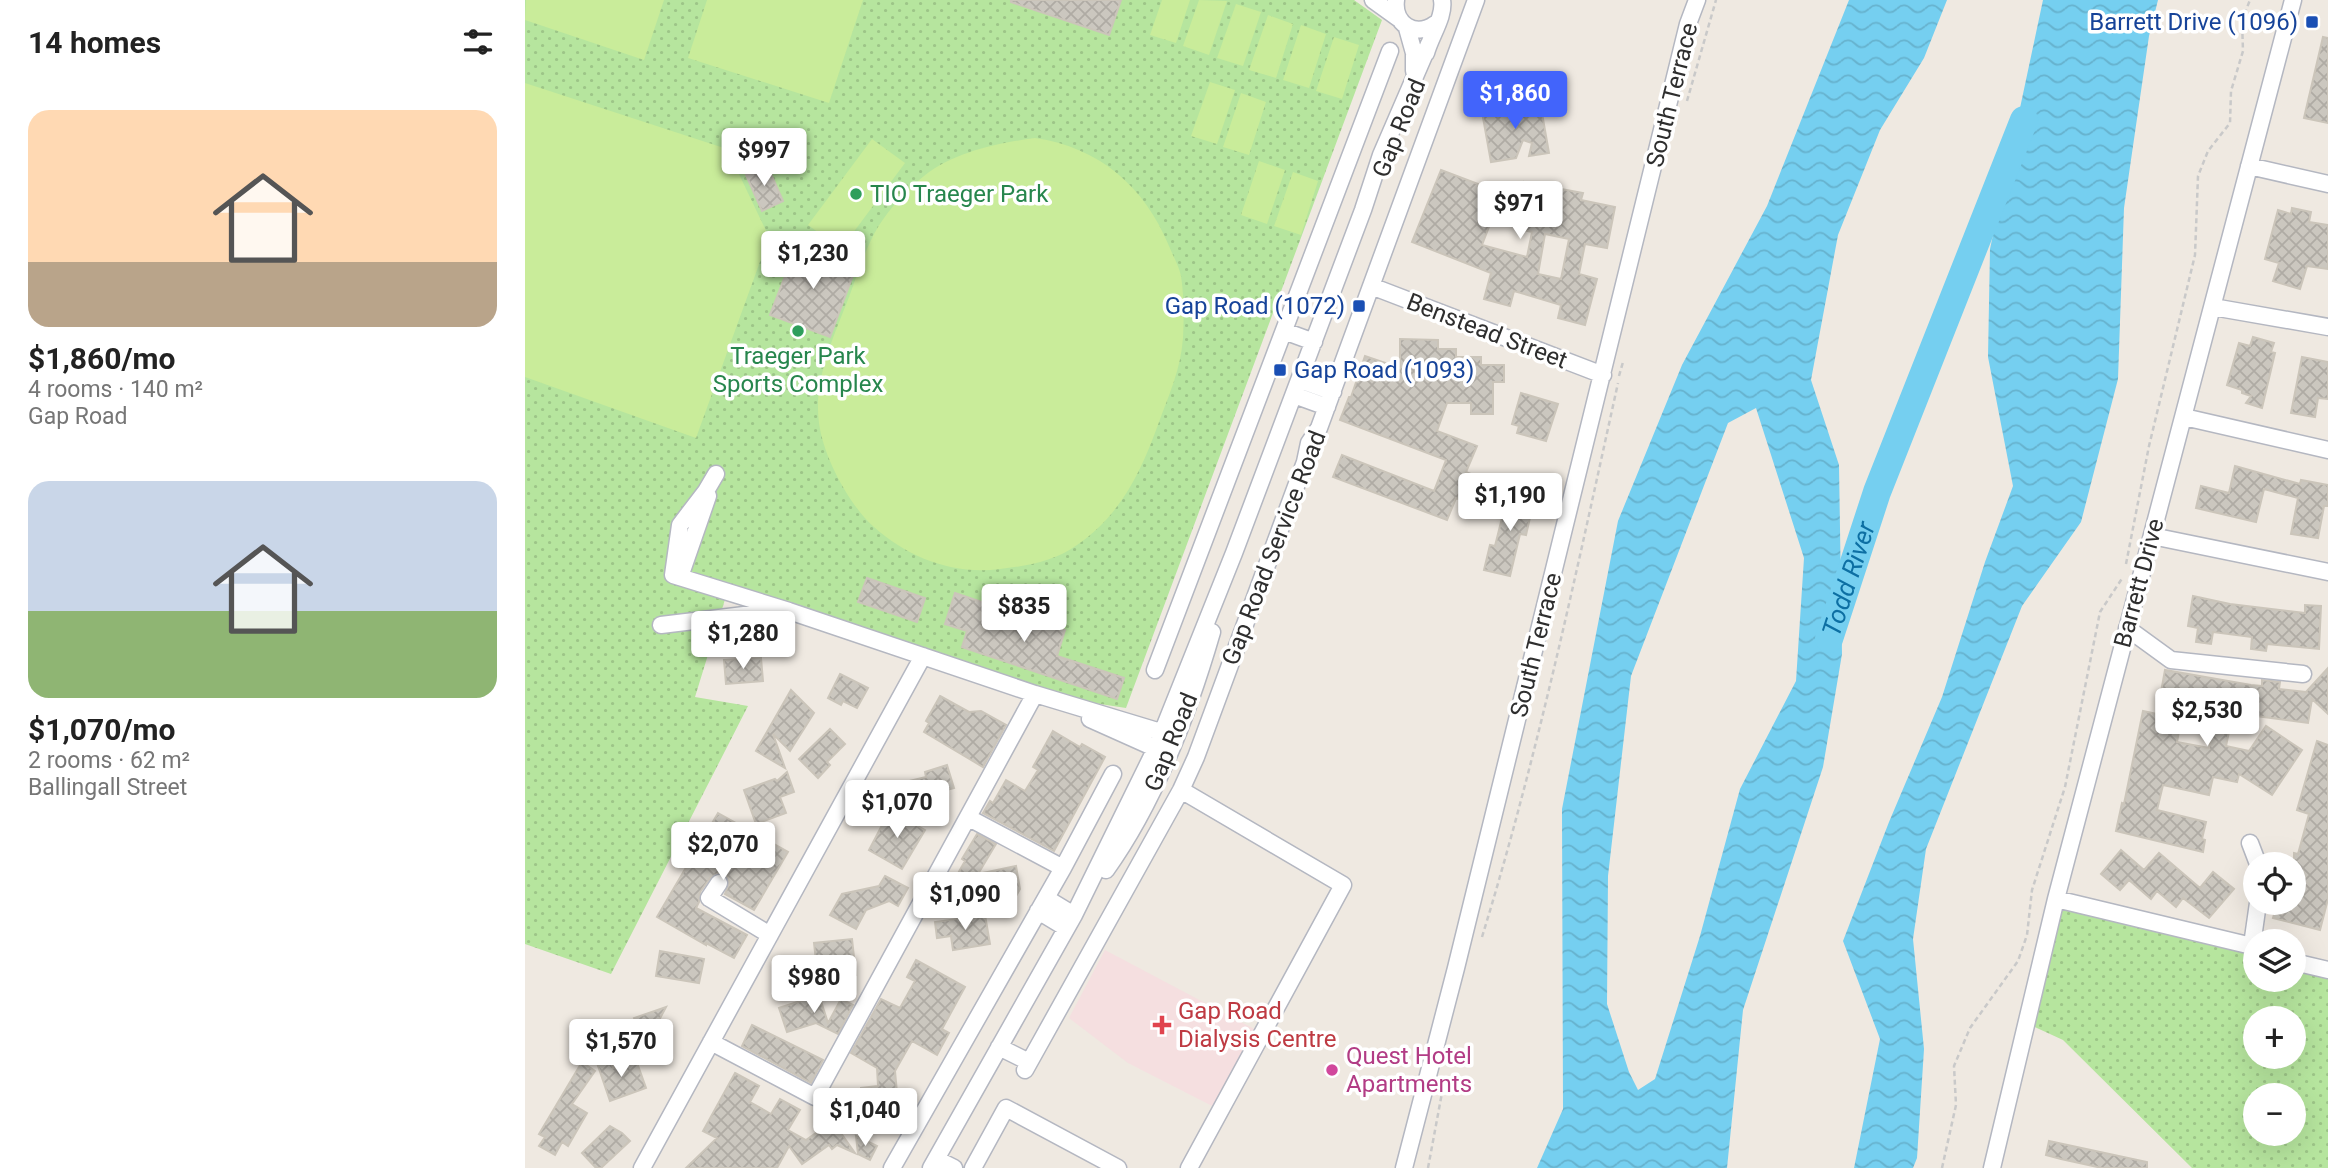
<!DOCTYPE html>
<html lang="en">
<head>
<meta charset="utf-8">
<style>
  body { margin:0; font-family:Roboto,sans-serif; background:#f6f6f6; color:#222; height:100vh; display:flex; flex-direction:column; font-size:26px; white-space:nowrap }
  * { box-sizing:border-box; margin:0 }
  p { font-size:23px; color:#767676 }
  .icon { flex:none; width:38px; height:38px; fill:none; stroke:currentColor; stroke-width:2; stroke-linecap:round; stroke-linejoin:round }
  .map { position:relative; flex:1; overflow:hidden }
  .details { display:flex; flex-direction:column; background:#fff; width:525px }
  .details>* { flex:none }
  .tools { position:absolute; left:1718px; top:852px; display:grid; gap:14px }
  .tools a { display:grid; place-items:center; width:63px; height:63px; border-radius:50%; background:#fff; box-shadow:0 7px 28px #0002; font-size:35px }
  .price { position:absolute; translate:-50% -60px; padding:0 16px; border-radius:7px; background:#fff; color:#222; font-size:23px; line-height:46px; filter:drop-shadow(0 2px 4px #0008) }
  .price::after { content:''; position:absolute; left:50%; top:42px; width:21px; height:16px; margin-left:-10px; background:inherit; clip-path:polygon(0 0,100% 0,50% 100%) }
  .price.on { background:#4264fb; color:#fff }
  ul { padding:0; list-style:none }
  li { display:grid; align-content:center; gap:14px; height:371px; padding:0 28px }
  li span { display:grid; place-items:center; height:217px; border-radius:21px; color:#555 }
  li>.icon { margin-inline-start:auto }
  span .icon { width:126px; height:126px; fill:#fffc; stroke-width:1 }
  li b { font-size:30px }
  h2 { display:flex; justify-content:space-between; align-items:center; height:84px; padding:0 28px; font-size:30px }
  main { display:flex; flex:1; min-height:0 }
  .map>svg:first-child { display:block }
</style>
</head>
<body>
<main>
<section class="details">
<h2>14 homes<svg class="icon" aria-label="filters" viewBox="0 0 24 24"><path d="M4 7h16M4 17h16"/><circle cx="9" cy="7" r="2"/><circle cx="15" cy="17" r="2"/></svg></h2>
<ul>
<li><span style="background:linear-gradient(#ffd9b3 70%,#b9a48a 0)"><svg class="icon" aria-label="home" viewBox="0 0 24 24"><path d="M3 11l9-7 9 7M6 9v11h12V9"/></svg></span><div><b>$1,860/mo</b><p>4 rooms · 140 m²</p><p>Gap Road</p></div></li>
<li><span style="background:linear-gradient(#c9d6e8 60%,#8fb573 0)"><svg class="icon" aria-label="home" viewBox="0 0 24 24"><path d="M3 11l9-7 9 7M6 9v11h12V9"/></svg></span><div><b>$1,070/mo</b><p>2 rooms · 62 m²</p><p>Ballingall Street</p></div></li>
</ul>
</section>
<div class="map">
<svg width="1803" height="1168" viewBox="0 0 1803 1168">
  <defs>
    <pattern id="grass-dots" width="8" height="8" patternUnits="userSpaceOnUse" patternTransform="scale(1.75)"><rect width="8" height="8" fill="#b6e59e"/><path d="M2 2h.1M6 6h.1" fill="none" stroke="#9dc588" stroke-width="1.8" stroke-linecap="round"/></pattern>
    <pattern id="water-waves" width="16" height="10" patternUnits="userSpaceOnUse" patternTransform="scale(1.75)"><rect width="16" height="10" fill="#75cff0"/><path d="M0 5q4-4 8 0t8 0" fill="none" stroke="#66b2ce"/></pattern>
    <pattern id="building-cross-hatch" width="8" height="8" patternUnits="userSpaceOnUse" patternTransform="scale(1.75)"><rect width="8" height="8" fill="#cbc7bf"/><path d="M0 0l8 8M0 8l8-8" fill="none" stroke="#afaba4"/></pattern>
  </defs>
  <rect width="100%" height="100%" fill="#efe9e1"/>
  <path fill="#f5dfe0" d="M 580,950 L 735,1032 L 693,1109 L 603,1063 L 544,1018 Z"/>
  <path fill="url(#grass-dots)" fill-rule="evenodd" d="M 0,0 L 829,0 L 857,20 L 601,708 L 510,694 L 202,593 L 170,697 L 223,706 L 86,974 L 0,944 Z
    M 1531,899 L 1731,947 L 1731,980 L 1769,980 L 1769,962 L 1803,976 L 1803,1168 L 1667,1168 L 1538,1040 L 1501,1023 ZM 1731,1018 L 1769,1018 L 1769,1057 L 1731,1057 ZM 1731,1096 L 1769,1096 L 1769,1134 L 1731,1134 Z"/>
  <path fill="#c9ec9a" d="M 1,0 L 139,0 L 119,60 L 0,20 Z
    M 182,0 L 338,0 L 304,103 L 163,58 Z
    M 637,0 L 665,0 L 651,43 L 625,35 Z
    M 674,0 L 702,1 L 684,55 L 658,46 Z
    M 711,4 L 736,12 L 718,66 L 692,58 Z
    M 743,15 L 768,24 L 751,78 L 724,70 Z
    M 776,25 L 801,34 L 784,88 L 758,80 Z
    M 809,37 L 834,45 L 817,99 L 791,91 Z
    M 685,82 L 710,90 L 692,144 L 666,136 Z
    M 0,83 L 202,149 L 244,237 L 171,438 L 0,377 Z
    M 716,93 L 741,102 L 724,155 L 698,147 Z
    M 510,138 C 574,147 620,187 644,246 C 648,256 654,266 656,276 C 659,295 659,319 658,338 C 656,368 644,395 634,422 C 617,470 596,515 552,545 C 530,561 502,566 475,569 C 428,575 384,558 349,527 C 324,505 298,456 294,423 C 288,380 309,336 324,297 C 333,273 340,249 353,227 C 365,208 381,190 399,176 C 429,152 473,143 510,138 Z
    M 347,139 L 380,163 L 316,249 L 283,225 Z
    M 734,161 L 760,170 L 742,224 L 716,215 Z
    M 768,172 L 793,181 L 776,235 L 749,226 Z"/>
  <path fill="url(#water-waves)" fill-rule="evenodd" d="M 1324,0 L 1422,0 L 1399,58 L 1355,130 L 1313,235 L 1286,380 L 1314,465 L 1317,654 L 1298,767 L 1218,1010 L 1202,1168 L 1012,1168 L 1038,1109 L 1037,809 L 1093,521 L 1157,365 L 1242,206 ZM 1231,408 L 1279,558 L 1271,681 L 1215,789 L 1175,936 L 1130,1079 L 1113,1090 L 1104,1072 L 1082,1004 L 1083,876 L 1106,676 L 1203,423 Z
    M 1518,0 L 1633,0 L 1624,36 L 1599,208 L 1593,379 L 1556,522 L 1497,606 L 1401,849 L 1388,939 L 1399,1049 L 1392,1158 L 1388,1168 L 1329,1168 L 1355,1039 L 1318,941 L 1364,822 L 1417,697 L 1460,562 L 1488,486 L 1463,357 L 1465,249 Z"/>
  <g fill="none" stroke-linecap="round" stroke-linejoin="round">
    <path stroke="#75cff0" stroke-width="28" id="s1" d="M 1304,639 L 1352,492 L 1499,120"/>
  </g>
  <path fill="url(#building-cross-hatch)" stroke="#cbc5ba" stroke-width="2" fill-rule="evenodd" d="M 486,0 L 596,0 L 584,35 L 486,2 Z
    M 1798,37 L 1803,38 L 1803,123 L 1779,118 Z
    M 1015,102 L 1024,153 L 1004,156 L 1007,143 L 998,140 L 991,158 L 966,162 L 957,112 Z
    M 242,165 L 258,201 L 237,211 L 221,175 Z
    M 916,170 L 977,193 L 957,245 L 1002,257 L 1007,232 L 990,228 L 999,182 L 1058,193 L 1056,200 L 1090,207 L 1082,248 L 1060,244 L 1054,274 L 1072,279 L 1060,325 L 1033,318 L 1036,305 L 989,291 L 985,306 L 959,299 L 966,273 L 887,242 ZM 1020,234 L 1044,239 L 1036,279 L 1013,274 Z
    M 1767,208 L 1786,212 L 1784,222 L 1803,225 L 1803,269 L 1782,266 L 1775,289 L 1748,281 L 1754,263 L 1740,259 L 1753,210 L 1766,214 Z
    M 272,245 L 331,267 L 305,337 L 245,315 Z
    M 1728,337 L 1749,343 L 1746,352 L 1750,353 L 1737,408 L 1721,403 L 1726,396 L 1717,393 L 1717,390 L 1702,385 L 1714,343 L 1725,346 Z
    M 875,339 L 913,340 L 913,349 L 931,349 L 931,357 L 956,357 L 956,365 L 979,365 L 979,382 L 968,382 L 968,414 L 946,414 L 946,403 L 922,403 L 912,431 L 952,446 L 941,472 L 946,474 L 937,500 L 931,498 L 922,520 L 808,477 L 817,455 L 909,491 L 921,460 L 815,420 L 824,397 L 826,397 L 840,356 L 875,368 Z
    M 1777,357 L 1803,362 L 1803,399 L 1793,398 L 1790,417 L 1766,413 Z
    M 996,393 L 1033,404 L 1021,441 L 992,433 L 994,426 L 987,424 Z
    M 1710,466 L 1775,484 L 1776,480 L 1803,485 L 1803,506 L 1799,506 L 1793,538 L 1766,534 L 1773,498 L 1739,489 L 1731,522 L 1671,508 L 1676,486 L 1704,493 Z
    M 984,490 L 1010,496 L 1001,535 L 995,534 L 985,576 L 959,570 L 965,545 L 970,546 Z
    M 342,578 L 400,598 L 392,622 L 333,602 Z
    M 430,593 L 540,630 L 532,656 L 599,678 L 592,699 L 437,647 L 442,631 L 420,624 Z
    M 1668,596 L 1705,604 L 1780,613 L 1780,605 L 1796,606 L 1794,649 L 1742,644 L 1741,651 L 1726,649 L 1727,637 L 1688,632 L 1686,644 L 1671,642 L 1673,628 L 1663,626 Z
    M 236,658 L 238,681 L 201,684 L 199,660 Z
    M 1803,668 L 1803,714 L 1787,699 L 1783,723 L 1708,713 L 1701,746 L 1724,751 L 1741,726 L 1777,750 L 1747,795 L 1714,774 L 1712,782 L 1688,777 L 1684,795 L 1638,785 L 1632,810 L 1681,822 L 1677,839 L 1680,840 L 1678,852 L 1591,831 L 1597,803 L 1599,804 L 1618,711 L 1632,714 L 1640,670 L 1726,685 L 1737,686 L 1737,680 L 1755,682 L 1754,689 L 1781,692 ZM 1658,710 L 1690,715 L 1684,748 L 1652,742 Z
    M 315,674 L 343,688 L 332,708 L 318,701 L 316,705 L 303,698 Z
    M 266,690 L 289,713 L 265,751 L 248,734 L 260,768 L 231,751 Z
    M 415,696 L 444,712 L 456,711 L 481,725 L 458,767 L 399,732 L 404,723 L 401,721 Z
    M 305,729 L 320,744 L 302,762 L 305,765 L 293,778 L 274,759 Z
    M 528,731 L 555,747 L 557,744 L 580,757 L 529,851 L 458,813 L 465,801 L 468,803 L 481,780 L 500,791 L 513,770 L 508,767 Z
    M 1792,741 L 1803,745 L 1803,899 L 1795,930 L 1748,918 L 1752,903 L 1769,903 L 1769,853 L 1773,854 L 1784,814 L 1772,810 Z
    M 422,765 L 429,788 L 410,793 L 411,798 L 386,805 L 380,782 L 401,777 L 400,772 Z
    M 262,772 L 269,792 L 255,797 L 261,813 L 231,824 L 219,790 L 250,779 L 252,781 Z
    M 365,810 L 400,830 L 377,869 L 344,850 Z
    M 193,813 L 263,852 L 229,910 L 200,894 L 204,883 L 203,878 L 195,873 L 186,877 L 175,892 L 174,902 L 171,908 L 222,935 L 209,958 L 181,943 L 181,945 L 132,917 Z
    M 452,834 L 471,844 L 453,874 L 491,866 L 495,889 L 480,915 L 427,884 L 440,861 L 437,859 Z
    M 1596,850 L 1619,870 L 1634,853 L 1675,888 L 1688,872 L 1709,889 L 1684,918 L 1658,898 L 1651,907 L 1632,891 L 1626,899 L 1604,880 L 1595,890 L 1576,874 Z
    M 360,876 L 383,888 L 373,906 L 364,901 L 341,910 L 331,929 L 305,915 L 317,894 L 354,886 Z
    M 460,915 L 465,944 L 428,950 L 426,936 L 412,938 L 410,922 Z
    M 327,939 L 331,975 L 293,979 L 289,943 Z
    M 135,951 L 179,959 L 174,983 L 131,976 Z
    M 391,960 L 440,987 L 417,1029 L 424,1033 L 412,1055 L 387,1041 L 370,1071 L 374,1114 L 330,1118 L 328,1093 L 336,1092 L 336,1088 L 353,1086 L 352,1068 L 326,1053 L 356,999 L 375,1008 L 390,981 L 382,977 Z
    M 294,995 L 303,1023 L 316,999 L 328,1005 L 313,1034 L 291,1023 L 262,1032 L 254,1008 Z
    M 141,1007 L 130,1028 L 138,1033 L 117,1040 L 109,1018 Z
    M 227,1025 L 298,1060 L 286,1083 L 217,1046 Z
    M 85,1059 L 88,1068 L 111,1060 L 121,1088 L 85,1101 L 72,1063 Z
    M 57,1062 L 70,1071 L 47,1104 L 62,1113 L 43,1146 L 37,1142 L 30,1155 L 14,1146 L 20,1137 L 14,1134 Z
    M 210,1073 L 234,1086 L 225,1102 L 246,1114 L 255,1099 L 275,1110 L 263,1130 L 281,1140 L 305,1123 L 311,1126 L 330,1153 L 312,1145 L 307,1149 L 304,1145 L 277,1164 L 264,1146 L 252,1168 L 161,1168 L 192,1138 L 178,1131 Z
    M 85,1126 L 97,1133 L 105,1141 L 76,1168 L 71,1168 L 57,1153 Z
    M 331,1136 L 352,1146 L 345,1160 L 333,1154 Z
    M 1524,1141 L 1622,1162 L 1622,1168 L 1577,1168 L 1536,1159 L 1521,1155 Z"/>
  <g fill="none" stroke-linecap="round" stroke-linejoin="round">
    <g stroke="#b4b7c1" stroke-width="19">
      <path id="minor" d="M 848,0 L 873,18
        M 871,0 C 868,24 890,38 910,24
        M 882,28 L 889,53 L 889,71
        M 901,53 C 906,35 920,16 917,0
        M 1724,166 L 1803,184
        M 846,286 L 1078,375
        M 1688,307 L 1803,327
        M 759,331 L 789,342
        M 775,380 L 808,392
        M 769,395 L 802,407
        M 1659,417 L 1803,450
        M 191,474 L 181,491 L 155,525 L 148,575 L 264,611 L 510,694 L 649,736
        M 1627,536 L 1803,572
        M 155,577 L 183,496
        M 136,625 L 251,611
        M 1602,628 L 1646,660 L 1778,674
        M 630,670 L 865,51
        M 565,719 L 641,753
        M 656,790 L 818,885 L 664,1168
        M 444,818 L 538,868
        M 1725,843 L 1733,864
        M 581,870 C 629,803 664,711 687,632
        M 194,883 L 184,898 L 245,935
        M 521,898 L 549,915
        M 1531,899 L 1731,947
        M 513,911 L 541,928
        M 1727,945 L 1733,903
        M 1769,962 L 1803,970
        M 186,1042 L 290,1097 L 510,694
        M 474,1047 L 504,1062
        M 500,1070 L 656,790 L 671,757 L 780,462 L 784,443 L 794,428 L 951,0
        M 411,1159 L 429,1168
        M 117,1168 L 398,656
        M 367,1168 L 538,868 L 588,774
        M 406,1168 L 549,915 L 631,748 L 709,553 L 838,210 L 856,155 L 904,44
        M 448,1168 L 481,1108 L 593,1168
        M 879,1168 L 931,968 L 1163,24 L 1172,0
        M 1467,1168 L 1531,899 L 1768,0"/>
    </g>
    <path stroke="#c9c9c9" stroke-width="2.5" stroke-dasharray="5 3.5" stroke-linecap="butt" d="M 1162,101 L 1191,0
      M 1094,376 L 1098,362
      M 1601,564 L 1624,446 L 1670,255 L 1673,176 L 1683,151 L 1705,123 L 1706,91 L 1718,51 L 1717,20 L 1725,0
      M 957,937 C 1013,755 1052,569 1093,383
      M 903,1168 L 919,1082
      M 1417,1168 L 1431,1105 L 1429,1066 L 1445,1028 L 1493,961 L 1502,935 L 1507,890 L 1540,787 L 1575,612 L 1598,577"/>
    <use href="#minor" stroke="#fff" stroke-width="16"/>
  </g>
  <g fill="#1a4fb4" stroke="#fff" stroke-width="2.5">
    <rect x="1780" y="15" width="14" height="14" rx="3.5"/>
    <rect x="827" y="299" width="14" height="14" rx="3.5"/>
    <rect x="748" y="363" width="14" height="14" rx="3.5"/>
  </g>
  <g fill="#2e9e5b" stroke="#fff" stroke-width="2.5">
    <circle cx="331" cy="194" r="7"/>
    <circle cx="273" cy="331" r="7"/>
  </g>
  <path fill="#e0444e" stroke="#fff" stroke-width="2.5" d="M633.5 1014.5h7v7h7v7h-7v7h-7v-7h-7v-7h7z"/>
  <circle fill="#d1479c" stroke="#fff" stroke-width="2.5" cx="807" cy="1070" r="7"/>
  <g text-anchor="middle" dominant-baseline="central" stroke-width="7" stroke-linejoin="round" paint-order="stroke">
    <g font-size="24" fill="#164399" stroke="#fff" text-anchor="end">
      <text x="1773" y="22">Barrett Drive (1096)</text>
      <text x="820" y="306">Gap Road (1072)</text>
      <text x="769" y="370" text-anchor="start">Gap Road (1093)</text>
    </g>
    <g font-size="24" fill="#2e2e2e" stroke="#fff">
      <text transform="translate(1147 95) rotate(-76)">South Terrace</text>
      <text transform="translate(874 128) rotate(-68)">Gap Road</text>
      <text transform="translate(962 331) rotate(21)">Benstead Street</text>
      <text transform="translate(749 548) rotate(-69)">Gap Road Service Road</text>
      <text transform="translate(1614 583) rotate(-75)">Barrett Drive</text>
      <text transform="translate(1011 645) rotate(-76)">South Terrace</text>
      <text transform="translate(646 742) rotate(-68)">Gap Road</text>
    </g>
    <g font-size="24" fill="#27864d" stroke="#fff" text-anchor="start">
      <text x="345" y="194">TIO Traeger Park</text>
      <text x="273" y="356" text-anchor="middle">Traeger Park<tspan x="273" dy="28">Sports Complex</tspan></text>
    </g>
    <g font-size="24" fill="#be3a42" stroke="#fff" text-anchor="start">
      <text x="653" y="1011">Gap Road<tspan x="653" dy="28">Dialysis Centre</tspan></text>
    </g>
    <g font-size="24" fill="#b23c85" stroke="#fff" text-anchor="start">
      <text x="821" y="1056">Quest Hotel<tspan x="821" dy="28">Apartments</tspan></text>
    </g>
    <g font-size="26" font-style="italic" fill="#0d6fa3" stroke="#fff">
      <text stroke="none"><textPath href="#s1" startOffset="63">Todd River</textPath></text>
    </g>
  </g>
</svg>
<div class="tools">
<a><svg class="icon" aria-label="locate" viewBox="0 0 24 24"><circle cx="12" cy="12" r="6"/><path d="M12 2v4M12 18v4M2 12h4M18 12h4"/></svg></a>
<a><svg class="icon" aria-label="layers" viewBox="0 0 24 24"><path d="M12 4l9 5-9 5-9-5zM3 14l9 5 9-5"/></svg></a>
<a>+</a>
<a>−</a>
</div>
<b class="price on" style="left:990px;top:131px">$1,860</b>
<b class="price" style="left:239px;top:188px">$997</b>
<b class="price" style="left:995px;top:241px">$971</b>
<b class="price" style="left:288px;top:291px">$1,230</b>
<b class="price" style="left:985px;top:533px">$1,190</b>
<b class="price" style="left:499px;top:644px">$835</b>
<b class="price" style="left:218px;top:671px">$1,280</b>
<b class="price" style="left:1682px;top:748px">$2,530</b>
<b class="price" style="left:372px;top:840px">$1,070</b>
<b class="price" style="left:198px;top:882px">$2,070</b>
<b class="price" style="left:440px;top:932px">$1,090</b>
<b class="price" style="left:289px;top:1015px">$980</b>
<b class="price" style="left:96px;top:1079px">$1,570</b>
<b class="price" style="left:340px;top:1148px">$1,040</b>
</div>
</main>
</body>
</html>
